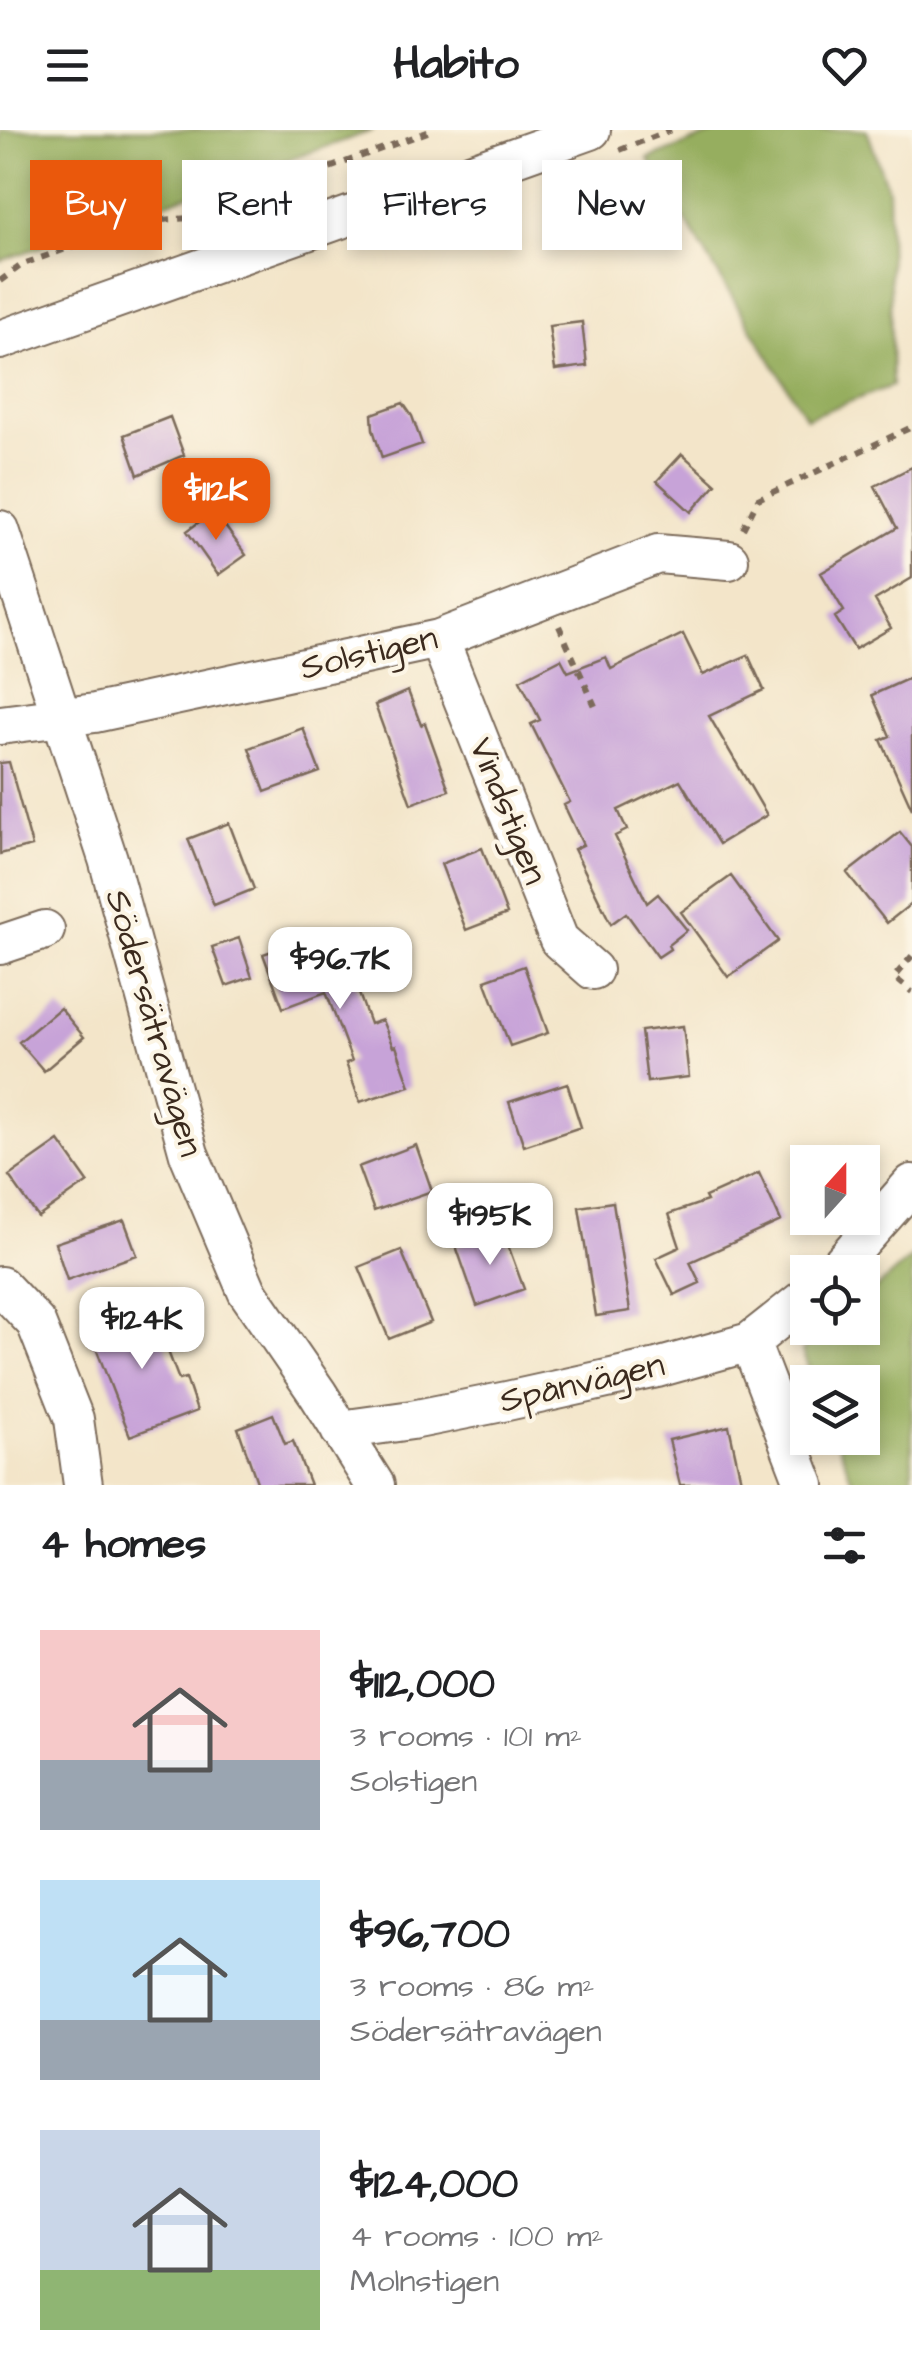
<!DOCTYPE html>
<html lang="en">
<head>
<meta charset="utf-8">
<style>
  body { margin:0; font-family:"Architects Daughter",sans-serif; background:#f6f6f6; color:#202124; height:100vh; display:flex; flex-direction:column; font-size:38px; white-space:nowrap }
  * { box-sizing:border-box; margin:0 }
  p { font-size:32px; color:#757577 }
  .icon { flex:none; width:55px; height:55px; fill:none; stroke:currentColor; stroke-width:2; stroke-linecap:round; stroke-linejoin:round }
  .map { position:relative; height:1355px; overflow:hidden }
  .panel { display:flex; flex-direction:column; background:#fff; flex:1 }
  .panel>* { flex:none }
  .hud { position:absolute; left:30px; top:30px; width:852px; height:90px; display:flex; gap:20px }
  .needle { width:65px; rotate:21deg }
  .buttons { position:absolute; left:790px; top:1015px; display:grid; gap:20px }
  .buttons a { display:grid; place-items:center; width:90px; height:90px; border-radius:0px; background:#fff; box-shadow:0 5px 15px #0003; font-size:50px }
  .price { position:absolute; translate:-50% -85px; padding:0 22px; border-radius:20px; background:#fff; color:#222; font-size:32px; line-height:65px; filter:drop-shadow(0 2px 5px #0008) }
  .price::after { content:''; position:absolute; left:50%; top:60px; width:30px; height:22px; margin-left:-15px; background:inherit; clip-path:polygon(0 0,100% 0,50% 100%) }
  .price.current { background:#ea580c; color:#fff }
  ul { padding:0; list-style:none }
  li { display:flex; align-items:center; gap:30px; height:250px; padding:0 40px }
  li span { display:grid; place-items:center; flex:none; width:280px; height:200px; border-radius:0px; color:#555 }
  li>.icon { margin-inline-start:auto }
  span .icon { width:120px; height:120px; fill:#fffc; stroke-width:1 }
  li b { font-size:42px }
  h2 { display:flex; justify-content:space-between; align-items:center; height:120px; padding:0 40px; font-size:42px }
  .tag { padding:0 35px; border-radius:0px; background:#fff; box-shadow:0 5px 15px #0003; font-size:35px; line-height:90px }
  .tag.current { background:#ea580c; color:#fff }
  header { display:flex; justify-content:space-between; align-items:center; height:130px; padding:0 40px; background:#fff; font-size:45px; font-weight:800 }
  .map>svg:first-child { display:block }
</style>
</head>
<body>
<header><svg class="icon" aria-label="menu" viewBox="0 0 24 24"><path d="M4 6h16M4 12h16M4 18h16"/></svg>Habito<svg class="icon" aria-label="heart" viewBox="0 0 24 24"><path d="M12 20l-8-8c-3-5 5-10 8-4 3-6 11-1 8 4z"/></svg></header>
<div class="map">
<svg width="912" height="1355" viewBox="0 0 912 1355">
  <rect width="100%" height="100%" fill="#fcf5e5"/>
  <filter id="ink" filterUnits="userSpaceOnUse"><feTurbulence type="fractalNoise" baseFrequency=".01" numOctaves="2"/><feDisplacementMap in="SourceGraphic" scale="20" xChannelSelector="R" yChannelSelector="G"/><feConvolveMatrix kernelMatrix="1 2 1 2 8 2 1 2 1" color-interpolation-filters="sRGB"/></filter>
  <filter id="wash" filterUnits="userSpaceOnUse"><feTurbulence type="fractalNoise" baseFrequency=".0048" numOctaves="4" result="noise"/><feDisplacementMap in="SourceGraphic" scale="40" xChannelSelector="R" yChannelSelector="G"/><feGaussianBlur stdDeviation="2.25" result="paint"/><feColorMatrix in="noise" values="0 0 0 0 0 0 0 0 0 0 0 0 0 0 0 0 0 1.4 0 .05"/><feComposite in="paint" operator="in"/></filter>
  <g filter="url(#wash)">
    <rect width="100%" height="100%" fill="#f3e5c9"/>
    <path fill="#96ae5f" stroke="#686c3e" stroke-width="2.5" d="M 0,0 L 374,0 L 0,131 Z
      M 723,0 L 867,0 L 888,60 L 892,256 L 806,288 L 648,29 Z
      M 912,1127 L 912,1355 L 854,1355 L 836,1308 L 862,1308 L 862,1252 L 814,1252 L 802,1221 L 830,1198 L 862,1198 L 863,1170 Z"/>
    <g id="blocks">
      <path fill="#c7a3d8" d="M 582,192 L 587,236 L 555,240 L 549,196 Z
        M 403,273 L 412,286 L 422,314 L 382,328 L 373,299 L 372,284 Z
        M 170,287 L 184,325 L 138,345 L 124,305 Z
        M 682,324 L 716,354 L 691,382 L 657,351 Z
        M 912,337 L 912,448 L 875,470 L 891,498 L 855,519 L 835,487 L 844,481 L 821,443 L 897,398 L 875,356 Z
        M 214,381 L 246,425 L 218,445 L 187,401 Z
        M 683,504 L 703,545 L 748,525 L 764,560 L 709,586 L 767,685 L 719,714 L 680,650 L 618,680 L 627,700 L 615,706 L 647,773 L 658,764 L 687,800 L 668,815 L 670,819 L 658,827 L 626,783 L 611,794 L 574,719 L 583,715 L 564,675 L 570,672 L 531,594 L 540,590 L 520,550 L 561,529 L 568,542 L 606,527 L 611,539 Z
        M 912,547 L 912,679 L 881,610 L 890,606 L 872,565 Z
        M 408,561 L 421,595 L 425,593 L 449,660 L 411,674 L 375,575 Z
        M 303,598 L 320,642 L 265,662 L 249,618 Z
        M 9,632 L 32,716 L 0,724 L 0,633 Z
        M 229,693 L 254,759 L 214,775 L 188,709 Z
        M 900,702 L 912,717 L 912,773 L 887,793 L 847,743 Z
        M 482,718 L 507,784 L 466,800 L 441,734 Z
        M 731,746 L 778,811 L 728,847 L 681,782 Z
        M 313,807 L 317,819 L 340,811 L 370,894 L 382,890 L 393,917 L 396,916 L 410,956 L 360,972 L 346,933 L 352,931 L 326,862 L 283,878 L 263,824 Z
        M 239,808 L 252,847 L 226,856 L 212,817 Z
        M 524,836 L 548,903 L 510,916 L 485,850 Z
        M 60,878 L 84,907 L 44,941 L 19,912 Z
        M 683,896 L 689,947 L 647,952 L 641,901 Z
        M 567,953 L 581,997 L 524,1016 L 509,972 Z
        M 59,1011 L 88,1052 L 38,1087 L 9,1046 Z
        M 416,1015 L 432,1061 L 374,1081 L 358,1037 Z
        M 759,1043 L 781,1091 L 690,1132 L 700,1153 L 674,1165 L 656,1128 L 680,1117 L 669,1084 L 707,1071 L 705,1067 Z
        M 613,1072 L 630,1181 L 596,1186 L 579,1077 Z
        M 124,1090 L 137,1125 L 67,1150 L 55,1113 Z
        M 502,1099 L 524,1159 L 477,1176 L 456,1116 Z
        M 401,1120 L 431,1192 L 389,1209 L 359,1137 Z
        M 151,1177 L 179,1250 L 186,1248 L 197,1281 L 130,1306 L 89,1200 Z
        M 273,1284 L 285,1314 L 293,1311 L 310,1355 L 258,1355 L 238,1298 Z
        M 729,1296 L 742,1355 L 680,1355 L 669,1310 Z"/>
    </g>
  </g>
  <g filter="url(#ink)">
    <use href="#blocks" fill-opacity="0" stroke="#7b6b5a" stroke-width="2.5"/>
    <g fill="none" stroke-linecap="round" stroke-linejoin="round">
      <g stroke="#7b6b5a" stroke-width="42">
        <path id="minor" d="M 0,210 L 591,0
          M 0,400 L 108,729 L 189,1024 L 247,1161 L 318,1264 L 375,1355
          M 439,509 L 559,810 L 593,840
          M 0,595 L 95,583 L 439,509 L 658,424 L 729,430
          M 0,815 L 45,800
          M 834,1142 L 912,1054
          M 1,1156 L 36,1193 L 74,1289 L 83,1355
          M 750,1212 L 805,1355
          M 340,1300 L 412,1290 L 507,1271 L 657,1238 L 750,1212 L 808,1166"/>
      </g>
      <path stroke="#7b6b5a" stroke-width="6" stroke-dasharray="8 8" stroke-linecap="butt" d="M 620,20 L 671,0
        M 388,112 L 414,112 L 499,78 L 508,66
        M 0,151 L 23,134 L 146,91 L 192,88 L 433,0
        M 743,399 L 758,369 L 912,297
        M 559,496 L 595,576
        M 912,826 L 894,847 L 912,862"/>
      <use href="#minor" stroke="#fff" stroke-width="38"/>
    </g>
  </g>
  <g text-anchor="middle" dominant-baseline="central" stroke-width="8" stroke-linejoin="round" paint-order="stroke">
    <g font-size="35" fill="#3b2a1e" stroke="#fcf5e5">
      <text transform="translate(369 523) rotate(-13)">Solstigen</text>
      <text transform="translate(508 681) rotate(68)">Vindstigen</text>
      <text transform="translate(154 893) rotate(74)">Södersätravägen</text>
      <text transform="translate(582 1253) rotate(-13)">Spånvägen</text>
    </g>
  </g>
</svg>
<div class="buttons">
<a><svg class="needle" viewBox="-14 -14 28 28"><path d="M0-13l5 13h-10z" fill="#e53935"/><path d="M0 13l5-13h-10z" fill="#757577"/></svg></a>
<a><svg class="icon" aria-label="locate" viewBox="0 0 24 24"><circle cx="12" cy="12" r="6"/><path d="M12 2v4M12 18v4M2 12h4M18 12h4"/></svg></a>
<a><svg class="icon" aria-label="layers" viewBox="0 0 24 24"><path d="M12 4l9 5-9 5-9-5zM3 14l9 5 9-5"/></svg></a>
</div>
<b class="price current" style="left:216px;top:413px">$112K</b>
<b class="price" style="left:340px;top:882px">$96.7K</b>
<b class="price" style="left:490px;top:1138px">$195K</b>
<b class="price" style="left:142px;top:1242px">$124K</b>
<div class="hud">
<a class="tag current">Buy</a>
<a class="tag">Rent</a>
<a class="tag">Filters</a>
<a class="tag">New</a>
</div>
</div>
<section class="panel">
<h2>4 homes<svg class="icon" aria-label="filters" viewBox="0 0 24 24"><path d="M4 7h16M4 17h16"/><circle cx="9" cy="7" r="2"/><circle cx="15" cy="17" r="2"/></svg></h2>
<ul>
<li><span style="background:linear-gradient(#f6c9c9 65%,#9aa5b1 0)"><svg class="icon" aria-label="home" viewBox="0 0 24 24"><path d="M3 11l9-7 9 7M6 9v11h12V9"/></svg></span><div><b>$112,000</b><p>3 rooms · 101 m²</p><p>Solstigen</p></div></li>
<li><span style="background:linear-gradient(#bfe0f5 70%,#9aa5b1 0)"><svg class="icon" aria-label="home" viewBox="0 0 24 24"><path d="M3 11l9-7 9 7M6 9v11h12V9"/></svg></span><div><b>$96,700</b><p>3 rooms · 86 m²</p><p>Södersätravägen</p></div></li>
<li><span style="background:linear-gradient(#c9d6e8 70%,#8fb573 0)"><svg class="icon" aria-label="home" viewBox="0 0 24 24"><path d="M3 11l9-7 9 7M6 9v11h12V9"/></svg></span><div><b>$124,000</b><p>4 rooms · 100 m²</p><p>Molnstigen</p></div></li>
</ul>
</section>
</body>
</html>
